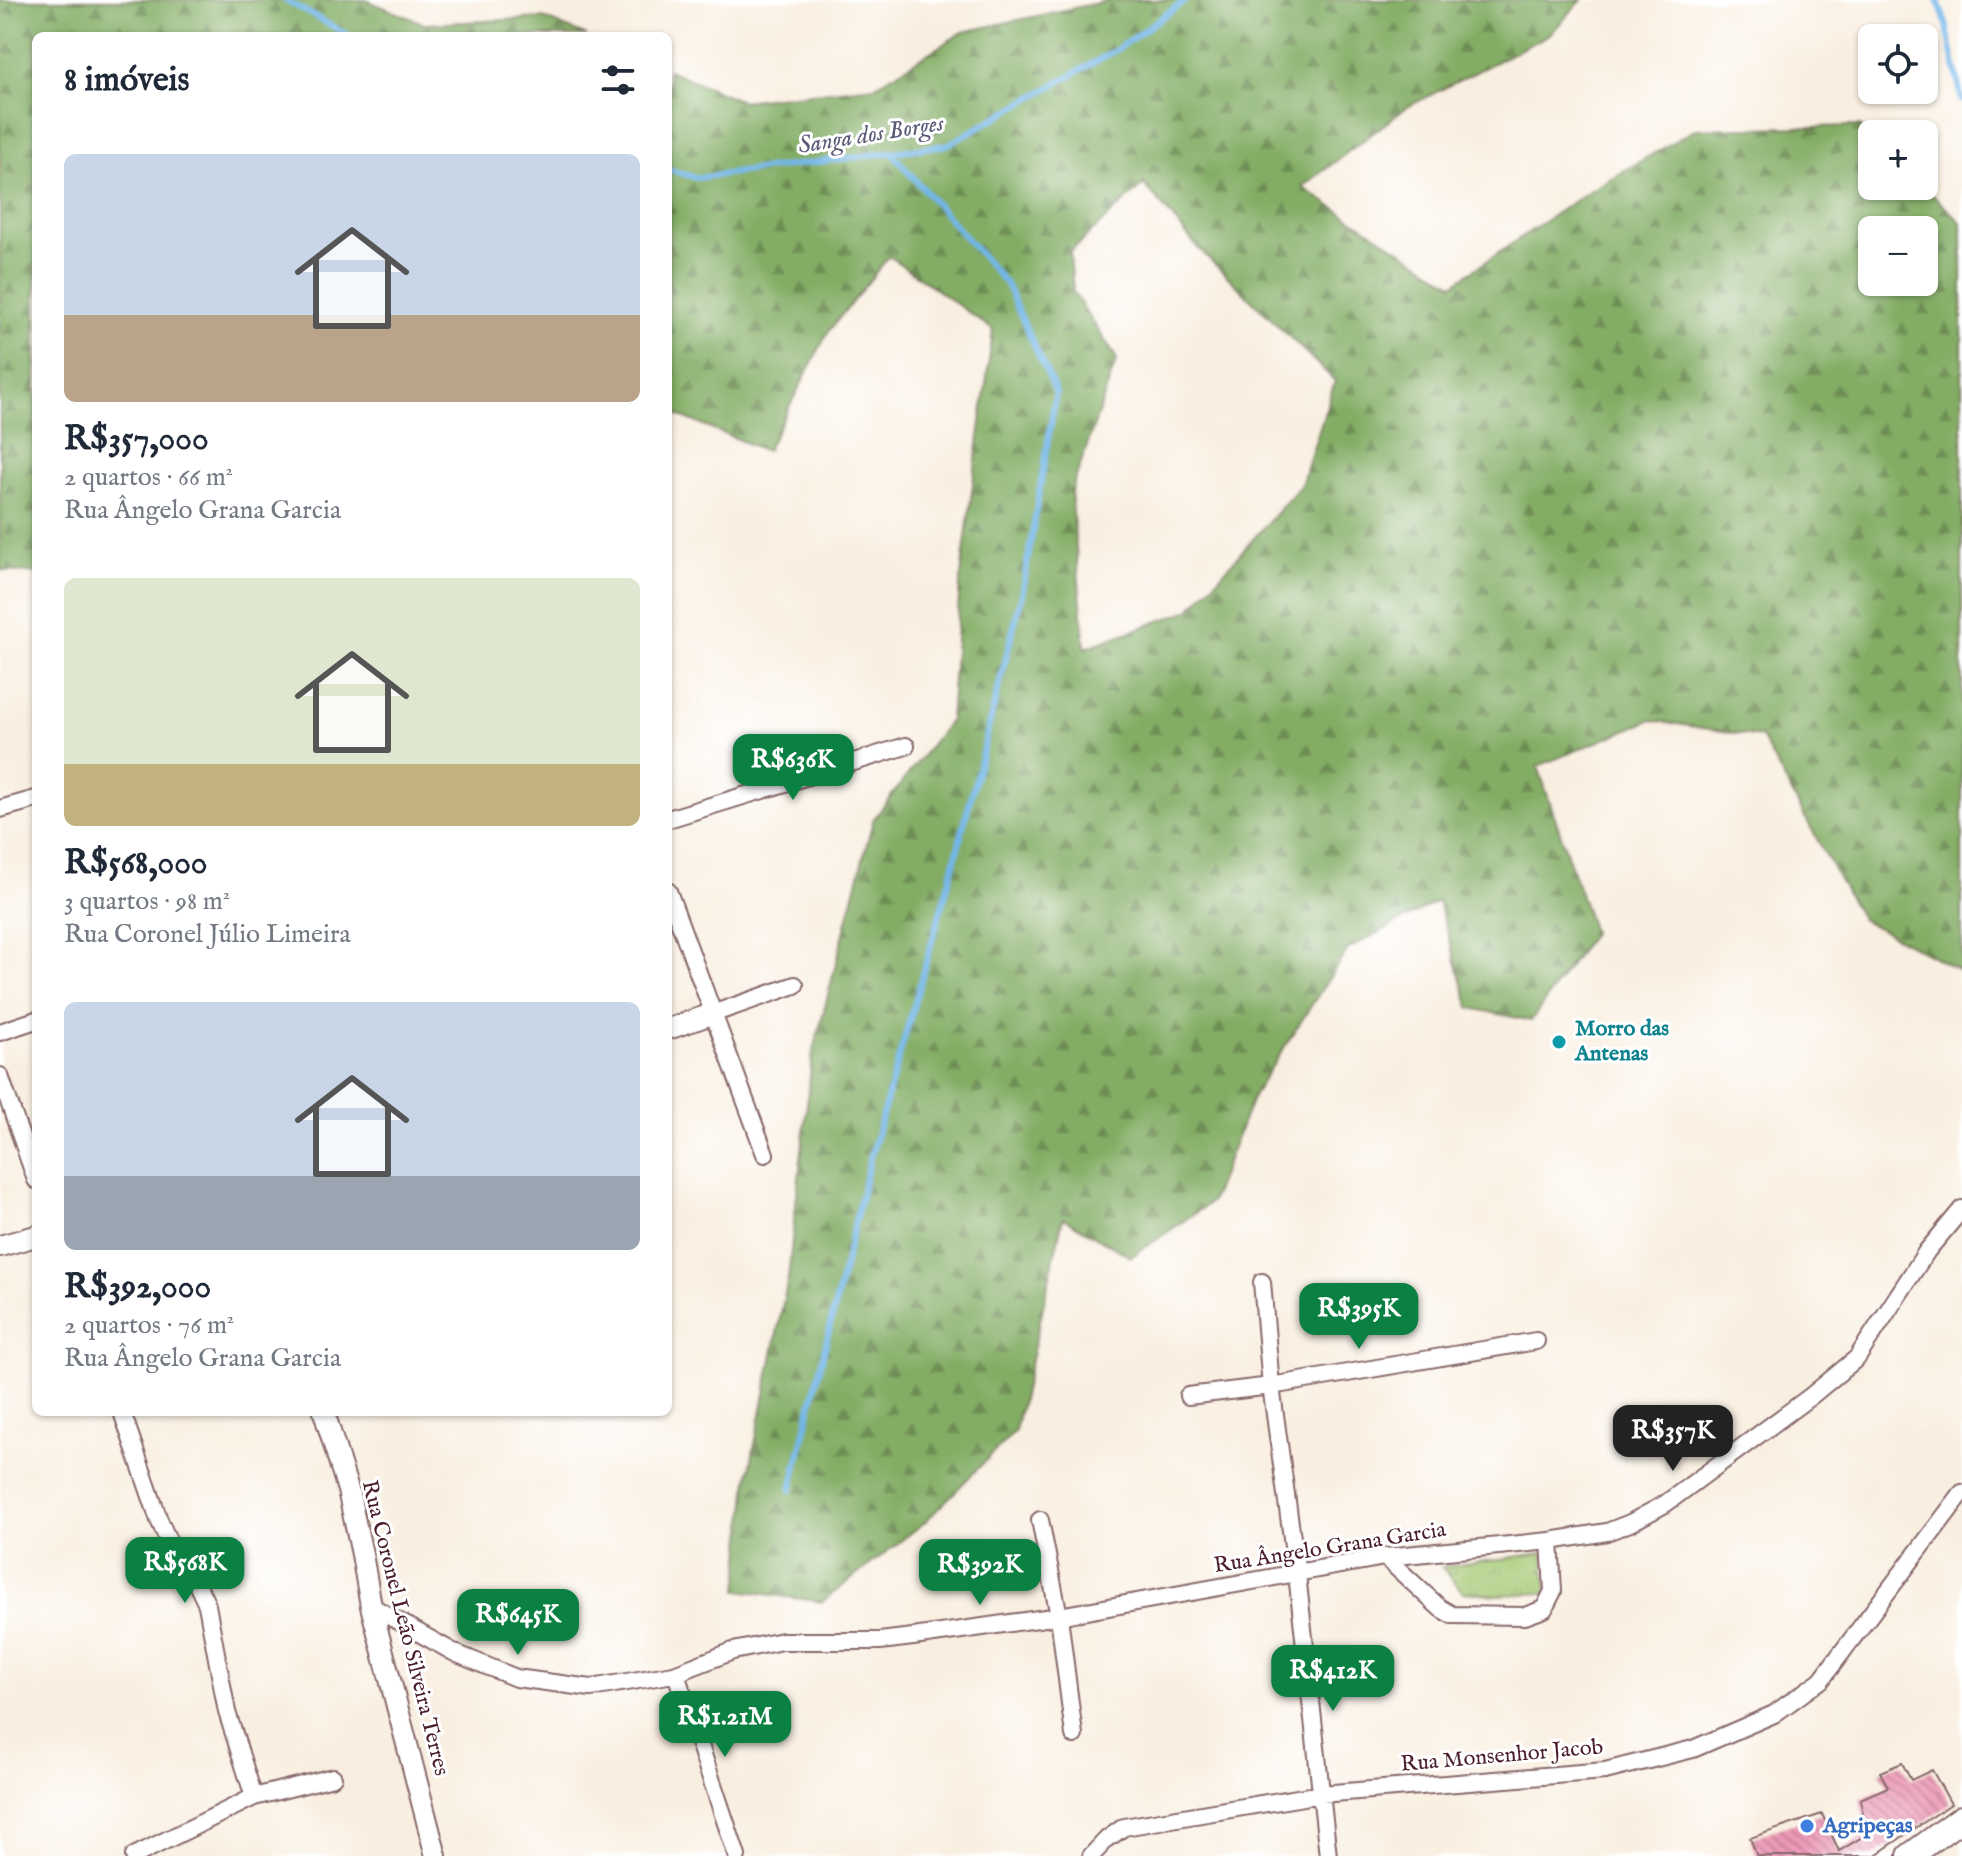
<!DOCTYPE html>
<html lang="pt">
<head>
<meta charset="utf-8">
<style>
  body { margin:0; font-family:"IM FELL English",serif; background:#f2f2f3; color:#1f2937; height:100vh; display:flex; flex-direction:column; font-size:30px; white-space:nowrap }
  * { box-sizing:border-box; margin:0 }
  p { font-size:26px; color:#747a83 }
  .icon { flex:none; width:44px; height:44px; fill:none; stroke:currentColor; stroke-width:2; stroke-linecap:round; stroke-linejoin:round }
  .map { position:relative; flex:1; overflow:hidden }
  .side { position:absolute; left:32px; top:32px; width:640px; height:1384px; display:flex; flex-direction:column; background:#fff; border-radius:12px; box-shadow:0 2px 6px #0004 }
  .side>* { flex:none }
  .tools { position:absolute; left:1858px; top:24px; display:grid; gap:16px }
  .tools a { display:grid; place-items:center; width:80px; height:80px; border-radius:12px; background:#fff; box-shadow:0 2px 6px #0004; font-size:40px }
  .price { position:absolute; translate:-50% -68px; padding:0 18px; border-radius:16px; background:#0b8043; color:#fff; font-size:26px; line-height:52px; filter:drop-shadow(0 2px 4px #0008) }
  .price::after { content:''; position:absolute; left:50%; top:48px; width:24px; height:18px; margin-left:-12px; background:inherit; clip-path:polygon(0 0,100% 0,50% 100%) }
  .price.current { background:#222; color:#fff }
  ul { padding:0; list-style:none }
  li { display:grid; align-content:center; gap:16px; height:424px; padding:0 32px }
  li span { display:grid; place-items:center; height:248px; border-radius:12px; color:#555 }
  li>.icon { margin-inline-start:auto }
  span .icon { width:144px; height:144px; fill:#fffc; stroke-width:1 }
  li b { font-size:34px }
  h2 { display:flex; justify-content:space-between; align-items:center; height:96px; padding:0 32px; font-size:34px }
  .map>svg:first-child { display:block }
</style>
</head>
<body>
<div class="map">
<svg width="1962" height="1856" viewBox="0 0 1962 1856">
  <defs>
    <pattern id="forest-firs" width="22" height="20" patternUnits="userSpaceOnUse" patternTransform="scale(2)"><rect width="22" height="20" fill="#83ad65"/><path d="M5 1l3.5 6h-7zM16 11l3.5 6h-7z" fill="#6d8c53"/></pattern>
    <pattern id="park-tufts" width="24" height="20" patternUnits="userSpaceOnUse" patternTransform="scale(2)"><rect width="24" height="20" fill="#a4c973"/><path d="M3 7l-1-3M5 7V3M7 7l1-3M15 17l-1-3M17 17v-4M19 17l1-3" fill="none" stroke="#8fac64"/></pattern>
    <pattern id="building-back-hatch" width="6" height="6" patternUnits="userSpaceOnUse" patternTransform="scale(2)"><rect width="6" height="6" fill="#ec97b5"/><path d="M-1 5l2 2M0 0l6 6M5-1l2 2" fill="none" stroke="#c17b93"/></pattern>
  </defs>
  <rect width="100%" height="100%" fill="#fff"/>
  <filter id="ink" filterUnits="userSpaceOnUse"><feTurbulence type="fractalNoise" baseFrequency=".0125" numOctaves="2"/><feDisplacementMap in="SourceGraphic" scale="16" xChannelSelector="R" yChannelSelector="G"/><feConvolveMatrix kernelMatrix="1 2 1 2 8 2 1 2 1" color-interpolation-filters="sRGB"/></filter>
  <filter id="wash" filterUnits="userSpaceOnUse"><feTurbulence type="fractalNoise" baseFrequency=".006" numOctaves="4" result="noise"/><feDisplacementMap in="SourceGraphic" scale="32" xChannelSelector="R" yChannelSelector="G"/><feGaussianBlur stdDeviation="1.8" result="paint"/><feColorMatrix in="noise" values="0 0 0 0 0 0 0 0 0 0 0 0 0 0 0 0 0 1.4 0 .05"/><feComposite in="paint" operator="in"/></filter>
  <g filter="url(#wash)">
    <rect width="100%" height="100%" fill="#f9efe0"/>
    <path fill="url(#forest-firs)" stroke="#666648" stroke-width="2" fill-rule="evenodd" d="M 0,0 L 366,0 L 425,24 L 543,18 L 587,36 L 36,36 L 36,574 L 0,570 Z
      M 1111,0 L 1582,0 L 1550,34 L 1407,107 L 1302,187 L 1453,284 L 1589,191 L 1696,129 L 1860,126 L 1872,137 L 1872,186 L 1923,186 L 1962,223 L 1962,972 L 1861,919 L 1761,737 L 1651,720 L 1538,766 L 1593,932 L 1531,1021 L 1470,1008 L 1438,901 L 1348,949 L 1254,1094 L 1211,1202 L 1131,1257 L 1063,1218 L 1015,1431 L 925,1522 L 822,1602 L 738,1590 L 748,1479 L 788,1278 L 812,1057 L 873,820 L 950,720 L 960,583 L 993,330 L 889,256 L 828,332 L 766,451 L 668,411 L 668,70 L 741,101 L 875,86 L 963,32 ZM 1144,184 L 1198,248 L 1335,381 L 1301,485 L 1190,610 L 1085,648 L 1071,492 L 1117,359 L 1073,292 L 1070,252 ZM 1872,230 L 1924,230 L 1924,282 L 1872,282 Z"/>
    <path fill="url(#park-tufts)" stroke="#77744f" stroke-width="2" d="M 1544,1553 L 1547,1589 L 1544,1593 L 1499,1595 L 1463,1592 L 1442,1567 Z"/>
    <g fill="none" stroke-linecap="round" stroke-linejoin="round">
      <path stroke="#72b6e8" stroke-width="6" d="M 285,0 L 350,36
        M 1938,0 L 1947,27 L 1962,101
        M 668,169 L 696,178 L 947,145 L 1116,50 L 1186,0
        M 791,1490 L 870,1158 L 953,868 L 1022,594 L 1056,393 L 1006,284 L 891,152"/>
    </g>
    <g id="blocks">
      <path fill="url(#building-back-hatch)" d="M 1902,1763 L 1911,1780 L 1932,1770 L 1951,1804 L 1874,1856 L 1757,1856 L 1750,1838 L 1822,1814 L 1839,1851 L 1867,1834 L 1860,1799 L 1888,1787 L 1880,1772 Z"/>
    </g>
  </g>
  <g filter="url(#ink)">
    <use href="#blocks" fill-opacity="0" stroke="#87686a" stroke-width="2"/>
    <g fill="none" stroke-linecap="round" stroke-linejoin="round">
      <g stroke="#87686a" stroke-width="20">
        <path id="minor" d="M 0,809 L 36,799
          M 668,819 L 906,746
          M 668,891 L 765,1154
          M 712,1014 L 795,985
          M 0,1032 L 36,1020
          M 0,1076 L 36,1180
          M 1262,1282 L 1271,1386 L 1297,1574 L 1328,1856
          M 1188,1396 L 1271,1386 L 1536,1341
          M 122,1412 L 159,1520 L 171,1547 L 197,1584 L 207,1605 L 227,1712 L 254,1797
          M 1040,1520 L 1059,1616 L 1074,1735
          M 1385,1557 L 1440,1608 L 1452,1615 L 1525,1616 L 1544,1609 L 1553,1591 L 1550,1541
          M 371,1606 L 455,1653 L 516,1678 L 591,1688 L 674,1674 L 733,1651 L 782,1641 L 880,1641 L 913,1637 L 1059,1616 L 1385,1557 L 1550,1541 L 1607,1532 L 1630,1523 L 1665,1504 L 1811,1396 L 1857,1358 L 1927,1251 L 1962,1209
          M 676,1674 L 737,1856
          M 134,1856 L 254,1797 L 333,1777
          M 1091,1856 L 1107,1839 L 1124,1827 L 1321,1794 L 1605,1771 L 1693,1749 L 1774,1714 L 1821,1680 L 1962,1493"/>
      </g>
      <g stroke="#87686a" stroke-width="24">
        <path id="tertiary" d="M 668,1029 L 712,1014
          M 0,1246 L 36,1236
          M 324,1412 L 348,1490 L 362,1554 L 371,1606 L 436,1856"/>
      </g>
      <g stroke="#87686a" stroke-width="28">
        <path id="secondary" d="M 1910,1856 L 1962,1818"/>
      </g>
      <use href="#minor" stroke="#fff" stroke-width="16"/>
      <use href="#tertiary" stroke="#fff" stroke-width="20"/>
      <use href="#secondary" stroke="#fff" stroke-width="24"/>
    </g>
  </g>
  <circle fill="#0f9aa8" stroke="#fff" stroke-width="3" cx="1559" cy="1042" r="8"/>
  <circle fill="#3f7fe0" stroke="#fff" stroke-width="3" cx="1807" cy="1826" r="8"/>
  <g text-anchor="middle" dominant-baseline="central" stroke-width="6" stroke-linejoin="round" paint-order="stroke">
    <g font-size="22" font-weight="bold" fill="#0d838f" stroke="#fff" text-anchor="start">
      <text x="1575" y="1029">Morro das<tspan x="1575" dy="25">Antenas</tspan></text>
    </g>
    <g font-size="22" fill="#4a1f2b" stroke="#fff">
      <text transform="translate(1330 1548) rotate(-9)">Rua Ângelo Grana Garcia</text>
      <text transform="translate(405 1628) rotate(76)">Rua Coronel Leão Silveira Terres</text>
      <text transform="translate(1502 1756) rotate(-5)">Rua Monsenhor Jacob</text>
    </g>
    <g font-size="22" font-weight="bold" fill="#366cbe" stroke="#fff" text-anchor="start">
      <text x="1823" y="1826">Agripeças</text>
    </g>
    <g font-size="24" font-style="italic" fill="#5a5b77" stroke="#fff">
      <text transform="translate(871 135) rotate(-9)">Sanga dos Borges</text>
    </g>
  </g>
</svg>
<div class="tools">
<a><svg class="icon" aria-label="locate" viewBox="0 0 24 24"><circle cx="12" cy="12" r="6"/><path d="M12 2v4M12 18v4M2 12h4M18 12h4"/></svg></a>
<a>+</a>
<a>−</a>
</div>
<b class="price" style="left:793px;top:802px">R$636K</b>
<b class="price" style="left:1359px;top:1351px">R$395K</b>
<b class="price current" style="left:1673px;top:1473px">R$357K</b>
<b class="price" style="left:185px;top:1605px">R$568K</b>
<b class="price" style="left:980px;top:1607px">R$392K</b>
<b class="price" style="left:518px;top:1657px">R$645K</b>
<b class="price" style="left:1333px;top:1713px">R$412K</b>
<b class="price" style="left:725px;top:1759px">R$1.21M</b>
<section class="side">
<h2>8 imóveis<svg class="icon" aria-label="filters" viewBox="0 0 24 24"><path d="M4 7h16M4 17h16"/><circle cx="9" cy="7" r="2"/><circle cx="15" cy="17" r="2"/></svg></h2>
<ul>
<li><span style="background:linear-gradient(#c9d6e8 65%,#b9a48a 0)"><svg class="icon" aria-label="home" viewBox="0 0 24 24"><path d="M3 11l9-7 9 7M6 9v11h12V9"/></svg></span><div><b>R$357,000</b><p>2 quartos · 66 m²</p><p>Rua Ângelo Grana Garcia</p></div></li>
<li><span style="background:linear-gradient(#dfe7d0 75%,#c2b280 0)"><svg class="icon" aria-label="home" viewBox="0 0 24 24"><path d="M3 11l9-7 9 7M6 9v11h12V9"/></svg></span><div><b>R$568,000</b><p>3 quartos · 98 m²</p><p>Rua Coronel Júlio Limeira</p></div></li>
<li><span style="background:linear-gradient(#c9d6e8 70%,#9aa5b1 0)"><svg class="icon" aria-label="home" viewBox="0 0 24 24"><path d="M3 11l9-7 9 7M6 9v11h12V9"/></svg></span><div><b>R$392,000</b><p>2 quartos · 76 m²</p><p>Rua Ângelo Grana Garcia</p></div></li>
</ul>
</section>
</div>
</body>
</html>
